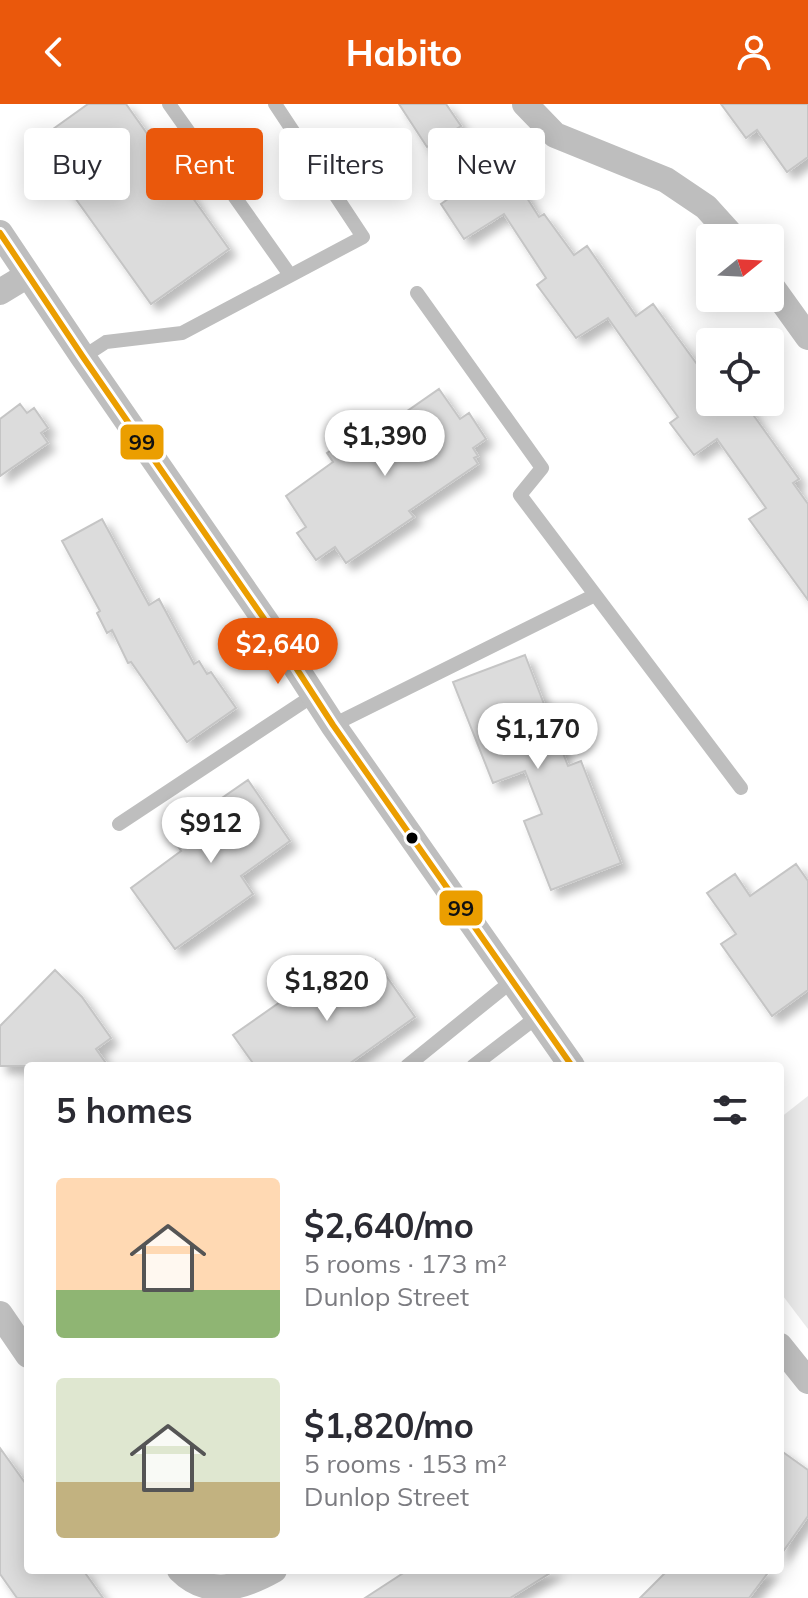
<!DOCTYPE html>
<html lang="en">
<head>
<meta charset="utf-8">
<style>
  body { margin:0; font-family:Mulish,sans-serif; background:#f2f2f3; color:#2b2b33; height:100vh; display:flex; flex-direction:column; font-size:30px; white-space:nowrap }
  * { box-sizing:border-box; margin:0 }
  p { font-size:26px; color:#7c7c81 }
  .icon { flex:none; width:44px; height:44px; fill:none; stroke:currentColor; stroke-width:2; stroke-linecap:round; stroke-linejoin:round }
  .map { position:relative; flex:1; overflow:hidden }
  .details { position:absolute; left:24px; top:958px; width:760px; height:512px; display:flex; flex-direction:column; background:#fff; border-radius:8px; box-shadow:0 4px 20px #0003 }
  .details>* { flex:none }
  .banner { position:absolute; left:24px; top:24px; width:760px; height:72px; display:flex; gap:16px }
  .needle { width:52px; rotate:72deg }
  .controls { position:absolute; left:696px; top:120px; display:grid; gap:16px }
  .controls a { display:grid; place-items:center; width:88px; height:88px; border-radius:8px; background:#fff; box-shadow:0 4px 20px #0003; font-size:40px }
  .price { position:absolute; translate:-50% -68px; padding:0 18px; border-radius:28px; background:#fff; color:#222; font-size:26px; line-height:52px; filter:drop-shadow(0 2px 4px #0008) }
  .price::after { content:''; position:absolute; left:50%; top:48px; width:24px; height:18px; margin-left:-12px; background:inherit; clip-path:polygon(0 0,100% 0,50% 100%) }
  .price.on { background:#ea580c; color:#fff }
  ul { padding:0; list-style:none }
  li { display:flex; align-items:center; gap:24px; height:200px; padding:0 32px }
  li span { display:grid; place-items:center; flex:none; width:224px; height:160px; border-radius:8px; color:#555 }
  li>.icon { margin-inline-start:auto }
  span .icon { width:96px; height:96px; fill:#fffc; stroke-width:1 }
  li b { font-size:34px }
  h2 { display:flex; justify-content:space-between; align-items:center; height:96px; padding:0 32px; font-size:34px }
  .pill { padding:0 28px; border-radius:8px; background:#fff; box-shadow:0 4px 20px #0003; font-size:28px; line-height:72px }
  .pill.on { background:#ea580c; color:#fff }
  header { display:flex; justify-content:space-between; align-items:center; height:104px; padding:0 32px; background:#ea580c; color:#fff; font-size:36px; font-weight:700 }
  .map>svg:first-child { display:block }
</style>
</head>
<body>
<header><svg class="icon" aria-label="back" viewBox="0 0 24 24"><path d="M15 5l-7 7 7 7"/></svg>Habito<svg class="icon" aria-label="person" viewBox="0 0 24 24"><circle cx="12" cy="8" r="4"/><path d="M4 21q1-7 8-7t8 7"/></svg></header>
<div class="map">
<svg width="808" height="1494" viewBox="0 0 808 1494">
  <defs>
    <filter id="shadow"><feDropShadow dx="7" dy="7" stdDeviation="4" flood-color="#0004"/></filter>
  </defs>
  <rect width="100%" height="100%" fill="#fff"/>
  <path fill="#eaeaea" d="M 808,992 L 808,1225 L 780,1188 L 780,1014 Z"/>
  <path fill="#dcdcdc" stroke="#c5c5c5" stroke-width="2" filter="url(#shadow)" d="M 88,0 L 126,0 L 229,145 L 151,200 L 35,38 Z
    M 399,0 L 446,0 L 461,22 L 427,43 Z
    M 721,0 L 808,0 L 808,53 L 787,68 L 757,26 L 746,34 Z
    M 503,56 L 539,113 L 544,110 L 574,151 L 587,142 L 636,212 L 653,200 L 710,278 L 710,298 L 744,298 L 799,375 L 793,379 L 808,400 L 808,496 L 749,415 L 766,404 L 717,335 L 694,351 L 670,319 L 678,313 L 608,214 L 576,234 L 537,181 L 546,174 L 504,110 L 464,135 L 441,100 L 455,90 L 459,62 L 489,65 Z
    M 439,285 L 460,315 L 469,309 L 486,335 L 473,344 L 478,352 L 474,354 L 478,360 L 409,407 L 414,413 L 346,459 L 335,443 L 316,456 L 297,429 L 306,423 L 286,392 L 333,358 L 327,349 L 358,328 L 364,337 Z
    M 20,300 L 27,309 L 34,304 L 48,324 L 41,329 L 48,339 L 0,372 L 0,315 Z
    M 102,415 L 149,501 L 159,495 L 194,560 L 199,557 L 207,570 L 211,568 L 236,604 L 187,638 L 131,558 L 128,559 L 112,526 L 107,529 L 97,509 L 100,507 L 62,437 Z
    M 525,551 L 568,662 L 581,657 L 621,759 L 551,786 L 524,717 L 542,710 L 525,667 L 493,679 L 453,578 Z
    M 248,676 L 290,737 L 241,772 L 253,790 L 175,845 L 131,784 L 181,747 L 170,730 Z
    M 796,760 L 808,777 L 808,886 L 772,912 L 721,840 L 736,830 L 707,789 L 735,770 L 750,792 Z
    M 375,856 L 415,913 L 346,962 L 255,962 L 233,931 L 313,875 L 325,892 Z
    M 55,866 L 82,893 L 111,934 L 96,945 L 108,962 L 0,962 L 0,922 Z
    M 0,1344 L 28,1383 L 28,1466 L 83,1466 L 103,1494 L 17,1494 L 0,1470 Z
    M 780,1346 L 808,1366 L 808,1412 L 780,1452 Z
    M 408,1466 L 555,1466 L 510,1494 L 365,1494 Z
    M 668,1466 L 770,1466 L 749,1494 L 640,1494 Z"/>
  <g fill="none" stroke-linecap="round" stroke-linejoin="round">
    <path stroke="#bebebe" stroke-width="14" d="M 169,0 L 290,171
      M 417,189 L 542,364 L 520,391 L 741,684
      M 83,253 L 106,238 L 182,229 L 363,133 L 275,0
      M 333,621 L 595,491
      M 119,720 L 314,591
      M 407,962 L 512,877
      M 473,962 L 537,913"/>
    <path stroke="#bebebe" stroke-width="26" d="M 525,0 L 555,31 L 666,76 L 706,103 L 734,134
      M 0,129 L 83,253 L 269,522 L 333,621 L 572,962
      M 770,180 L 808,233
      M 0,188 L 28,171
      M 0,1210 L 28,1251
      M 780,1242 L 808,1277
      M 180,1466 C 208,1494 242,1484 274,1466"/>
    <g stroke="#fff" stroke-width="12">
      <path id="bus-1" d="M 0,129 L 83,253 L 269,522 L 333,621 L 572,962"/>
    </g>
    <use href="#bus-1" stroke="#eb9e00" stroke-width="6"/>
  </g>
  <circle fill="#000" stroke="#fff" stroke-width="3" cx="412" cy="734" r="7"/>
  <g stroke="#fff" stroke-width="3">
    <rect x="119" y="319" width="46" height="38" rx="8" fill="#eb9e00"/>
    <rect x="438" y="785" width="46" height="38" rx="8" fill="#eb9e00"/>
  </g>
  <g font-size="22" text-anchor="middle" font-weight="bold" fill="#111">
    <text x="142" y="346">99</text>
    <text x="461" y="812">99</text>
  </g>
</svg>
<div class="controls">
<a><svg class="needle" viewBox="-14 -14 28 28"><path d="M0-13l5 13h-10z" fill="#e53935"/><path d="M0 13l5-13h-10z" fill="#7c7c81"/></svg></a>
<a><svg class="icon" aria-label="locate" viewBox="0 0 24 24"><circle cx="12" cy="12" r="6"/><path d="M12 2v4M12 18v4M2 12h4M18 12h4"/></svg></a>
</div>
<b class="price" style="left:385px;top:374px">$1,390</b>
<b class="price on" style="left:278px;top:582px">$2,640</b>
<b class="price" style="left:538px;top:667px">$1,170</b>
<b class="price" style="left:211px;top:761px">$912</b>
<b class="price" style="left:327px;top:919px">$1,820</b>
<div class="banner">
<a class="pill">Buy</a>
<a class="pill on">Rent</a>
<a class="pill">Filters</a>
<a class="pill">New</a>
</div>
<section class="details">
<h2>5 homes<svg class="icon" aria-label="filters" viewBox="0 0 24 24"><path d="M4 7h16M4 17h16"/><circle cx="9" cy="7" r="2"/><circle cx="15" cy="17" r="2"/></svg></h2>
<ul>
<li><span style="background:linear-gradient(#ffd9b3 70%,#8fb573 0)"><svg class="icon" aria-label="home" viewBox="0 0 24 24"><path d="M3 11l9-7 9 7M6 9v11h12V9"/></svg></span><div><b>$2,640/mo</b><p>5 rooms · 173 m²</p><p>Dunlop Street</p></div></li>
<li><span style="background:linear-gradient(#dfe7d0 65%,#c2b280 0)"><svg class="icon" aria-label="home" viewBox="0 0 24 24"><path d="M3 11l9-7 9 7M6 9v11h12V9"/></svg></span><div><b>$1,820/mo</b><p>5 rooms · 153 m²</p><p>Dunlop Street</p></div></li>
</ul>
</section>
</div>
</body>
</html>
